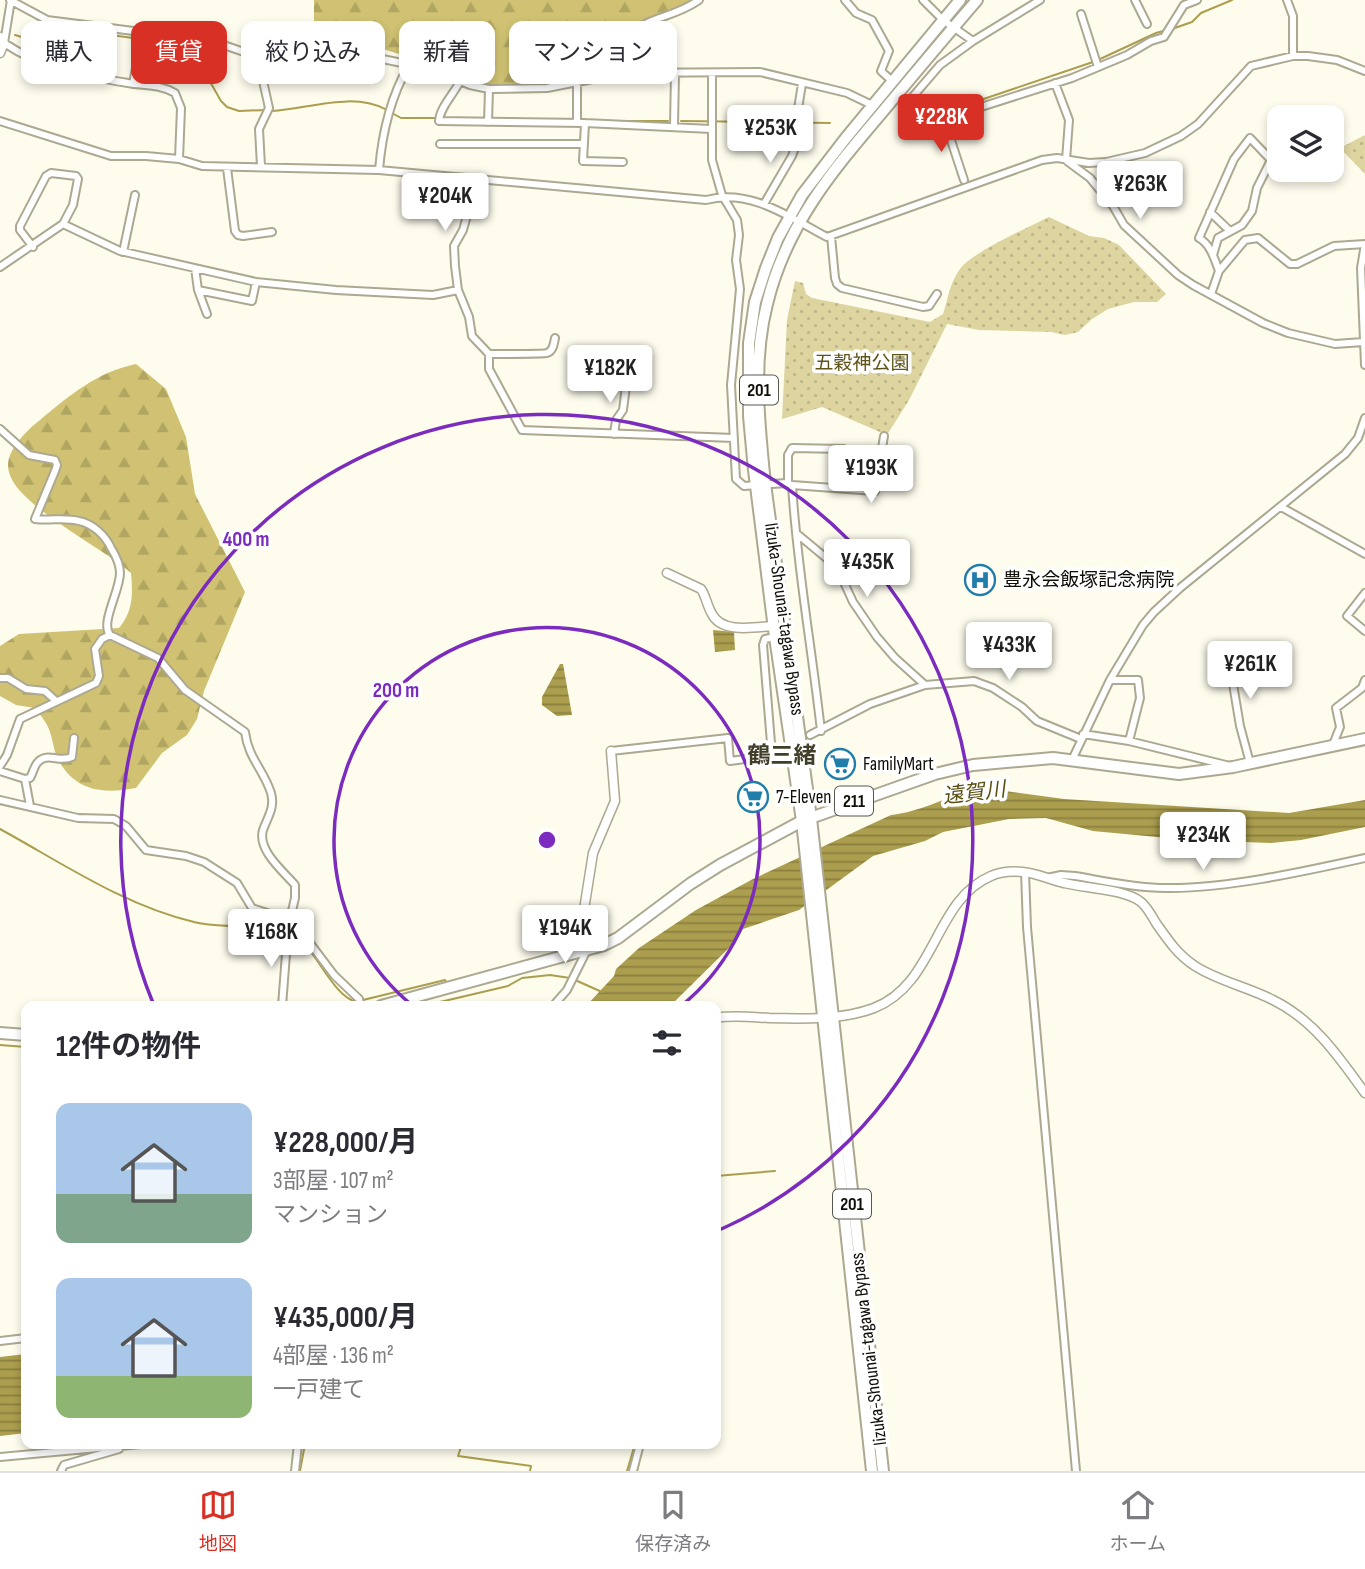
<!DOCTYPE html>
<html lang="ja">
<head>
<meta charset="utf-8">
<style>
  body { margin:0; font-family:"Sofia Sans Condensed","Noto Sans JP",sans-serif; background:#f2f2f3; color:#2b2b33; height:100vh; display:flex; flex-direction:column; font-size:26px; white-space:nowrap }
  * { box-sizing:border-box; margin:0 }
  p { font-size:23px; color:#7c7c81 }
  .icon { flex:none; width:38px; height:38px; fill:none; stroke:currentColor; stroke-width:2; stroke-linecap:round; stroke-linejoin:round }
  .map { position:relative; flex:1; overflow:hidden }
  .drawer { position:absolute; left:21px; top:1001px; width:700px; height:448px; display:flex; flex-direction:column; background:#fff; border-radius:14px; box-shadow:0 4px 10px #0003 }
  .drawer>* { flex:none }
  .guide { position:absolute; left:21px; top:21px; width:700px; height:63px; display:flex; gap:14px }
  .tools { position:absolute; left:1267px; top:105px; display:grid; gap:14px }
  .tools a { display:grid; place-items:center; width:77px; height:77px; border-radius:14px; background:#fff; box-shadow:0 4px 10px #0003; font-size:35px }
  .price { position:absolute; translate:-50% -60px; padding:0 16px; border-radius:7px; background:#fff; color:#222; font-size:23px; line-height:46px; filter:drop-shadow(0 2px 4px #0008) }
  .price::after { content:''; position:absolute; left:50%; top:42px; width:21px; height:16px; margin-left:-10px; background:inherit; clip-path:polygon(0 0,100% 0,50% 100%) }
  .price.selected { background:#d93025; color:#fff }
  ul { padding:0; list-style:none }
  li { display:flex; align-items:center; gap:21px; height:175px; padding:0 35px }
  li span { display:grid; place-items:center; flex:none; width:196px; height:140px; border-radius:14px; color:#555 }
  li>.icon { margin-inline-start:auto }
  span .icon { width:84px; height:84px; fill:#fffc; stroke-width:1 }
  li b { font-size:30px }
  h2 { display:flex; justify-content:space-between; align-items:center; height:84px; padding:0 35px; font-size:30px }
  .pill { padding:0 24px; border-radius:14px; background:#fff; box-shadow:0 4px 10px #0003; font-size:24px; line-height:63px }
  .pill.selected { background:#d93025; color:#fff }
  .dock { display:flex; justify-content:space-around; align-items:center; height:98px; border-top:2px solid #e1e1e2; background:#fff; font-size:19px; color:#7c7c81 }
  .dock a { display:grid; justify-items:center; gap:4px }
  .dock .selected { color:#d93025 }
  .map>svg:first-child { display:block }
</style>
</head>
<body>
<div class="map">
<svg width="1365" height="1471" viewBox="0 0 1365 1471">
  <defs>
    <pattern id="forest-firs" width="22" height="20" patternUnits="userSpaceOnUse" patternTransform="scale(1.75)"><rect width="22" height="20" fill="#d0c272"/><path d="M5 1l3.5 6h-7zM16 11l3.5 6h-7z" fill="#b1a661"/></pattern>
    <pattern id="park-dots" width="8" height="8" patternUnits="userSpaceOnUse" patternTransform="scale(1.75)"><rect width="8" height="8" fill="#ddd4a0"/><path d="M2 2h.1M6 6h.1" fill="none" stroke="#bcb588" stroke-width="1.8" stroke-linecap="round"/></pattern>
    <pattern id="water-rules" width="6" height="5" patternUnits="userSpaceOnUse" patternTransform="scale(1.75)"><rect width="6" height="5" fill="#ab9e4e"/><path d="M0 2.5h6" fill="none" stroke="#8a7f3f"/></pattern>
  </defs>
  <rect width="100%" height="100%" fill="#fefced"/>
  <path fill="url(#forest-firs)" d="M 314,0 L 691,0 C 656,24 616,8 620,69 L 569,78 L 545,85 L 485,86 L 466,80 L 433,65 L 377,47 L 332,45 L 320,38 L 314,24 Z
    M 136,364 L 166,389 L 186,437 L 195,494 L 245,592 L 204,691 L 197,719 L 187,735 L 162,753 L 136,788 C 104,794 75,792 58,759 C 53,750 53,737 48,727 C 45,721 40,714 35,708 L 16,705 L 0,696 L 0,646 L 19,634 L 119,628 C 133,611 133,595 131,573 C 104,548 17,506 9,472 C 3,453 26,431 40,420 C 70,395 97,372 136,364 Z"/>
  <path fill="url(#park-dots)" d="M 1365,135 L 1365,174 L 1340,148 Z
    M 1049,217 L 1089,236 L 1104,238 L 1119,245 L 1166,294 L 1157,302 L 1134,302 L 1108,309 L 1092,319 L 1078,332 L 1065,335 L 1051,332 L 979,330 L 947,324 L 909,400 L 887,435 L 822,407 L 782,419 L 787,320 L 795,281 L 803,283 L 806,294 L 812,298 L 930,322 L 943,314 C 948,299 950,282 960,269 C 971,253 1029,227 1049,217 Z"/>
  <path fill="url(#water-rules)" d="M 713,630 L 734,632 L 735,650 L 715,652 Z
    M 560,664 L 563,664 L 572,715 L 557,716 L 542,705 L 542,697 Z
    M 973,791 L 1005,791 L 1064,799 L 1289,813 L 1365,800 L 1365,827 L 1301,840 L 1271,843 L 1189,840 L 1093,831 L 1046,818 L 1009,819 L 943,832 L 925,841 L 873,856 L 799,910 L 743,929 L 732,945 L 670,1006 L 586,1006 L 614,976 L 616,969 L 639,948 L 696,910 L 753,879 L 891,815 C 921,812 944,797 973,791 Z
    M 26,1354 L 26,1433 L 0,1436 L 0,1357 Z"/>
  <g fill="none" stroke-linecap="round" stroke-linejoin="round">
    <path stroke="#ab9e4e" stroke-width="2" d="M 1172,29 L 1192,22 L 1201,13 L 1232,0
      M 15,35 L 59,48 L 82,40 L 111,35 L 140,39
      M 145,40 L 192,50 L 221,101 L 227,107 L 239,111 L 266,110
      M 1098,60 L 1156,33 L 1167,30
      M 272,111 C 308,109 353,91 387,110
      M 392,113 L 401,118 L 437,118
      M 939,114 L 1093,62
      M 446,118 L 486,118
      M 492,119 L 507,119
      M 604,121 L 668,121
      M 681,121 L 830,123
      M 900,121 L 934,116
      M 0,829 C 62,863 125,906 194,922 C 224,929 255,924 285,929
      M 290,931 C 315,945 331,996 357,1002
      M 575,980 L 602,992
      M 363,1000 L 445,980 L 447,983
      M 423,1006 L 508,986 L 522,978 L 550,975 L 570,978
      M 0,1045 L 26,1047
      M 716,1176 L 775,1171
      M 462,1444 L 458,1456 L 531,1466 L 530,1471
      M 300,1471 L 305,1444
      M 627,1471 L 635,1444
      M 637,1471 L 639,1462"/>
    <g stroke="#aca891" stroke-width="10">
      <path id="minor" d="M 10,0 L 47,20 L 212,41 L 244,52 L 278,58 L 368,56 L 431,69 L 470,85 L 489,89 L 547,88 L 623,73 L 760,72 L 847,93 L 872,105
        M 11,0 L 4,43 C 41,68 84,76 128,83 C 145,86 159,84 175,93 L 181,108 L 179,159
        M 845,0 L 856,13 L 872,20 L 889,51 L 881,71 L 892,81
        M 923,0 L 943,20 L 973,41
        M 1040,0 L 973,41 L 940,65 L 903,108 L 903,114 L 934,111 L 937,121 L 1072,78 L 1127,55 L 1151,41 L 1164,37 L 1184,5 L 1197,0
        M 1135,0 L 1147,24
        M 1287,0 L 1293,16 L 1293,56
        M 1081,14 L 1098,67
        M 257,54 L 269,108 L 259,129 L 261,166
        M 623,73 C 624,10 661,27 699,0
        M 712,74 L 712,160 L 722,195 L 737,220 L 739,235 L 736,260 L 740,289 L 731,385 L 736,479 L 744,486 L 786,483 L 792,485 L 875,491 L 884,436
        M 460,81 C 454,94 440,107 439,121 L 585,123 L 711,129
        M 1055,83 L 1069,120 L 1066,160
        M 133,84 L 143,31
        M 944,119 L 964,180
        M 0,121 L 111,156 L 146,156 L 179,159 L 202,166 L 379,170 L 706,200 C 750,188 789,217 827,237 L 1042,160 L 1057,158 L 1089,163 L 1106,162 L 1145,153 L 1181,136 L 1198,124 L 1251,66 L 1293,56 L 1308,56 L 1337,60 L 1365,71
        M 488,122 L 489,89
        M 577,123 L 577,81
        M 585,123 L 583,161 L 623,162
        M 674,126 L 675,73
        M 440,144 L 584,144
        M 1067,161 L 1090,178 L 1113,206 L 1124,225 L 1178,275 L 1193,285 L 1263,323 L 1288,333 L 1335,344 L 1363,342
        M 227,168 L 235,231 L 238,235 L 243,236 L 272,232
        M 379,170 C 382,134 391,96 409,65
        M 471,179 L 467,196 L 468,212 L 463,230 L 454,246 L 455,266 L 458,290 L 469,317 L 472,336 L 489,354 L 489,369 L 522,430 L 734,438
        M 764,204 L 792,156 L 796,145 L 796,121 L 802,84
        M 1210,212 L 1230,231
        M 831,236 L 835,278 L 837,284 L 842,288 L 923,307 L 929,306 L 937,294
        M 1365,244 L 1361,268 L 1365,365
        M 33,247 L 20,230 L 20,226 L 46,176 L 51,173 L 76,176 L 78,179 L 73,205 L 63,224
        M 123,252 L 135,195
        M 1213,255 L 1218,238 L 1242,225 L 1252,211 L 1257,188 L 1271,160 L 1250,138 L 1234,159 L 1199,238 C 1211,245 1214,258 1219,271
        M 0,267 L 63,224 L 120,251 L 256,282 L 336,290 L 433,295 L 458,290
        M 195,268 L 198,290 L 207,314
        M 198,290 L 252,301 L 256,282
        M 1211,294 L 1219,271 L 1245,240 L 1258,238 L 1290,264 L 1297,264 L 1334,246 L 1365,244
        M 489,354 C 497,354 544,354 547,353 C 553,351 554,344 555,338
        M 0,429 L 29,455 L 55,460 L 57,465 L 55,471 L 35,519 C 50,521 65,517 79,521 C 93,524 105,535 111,548 C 116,556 120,564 120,573 C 120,591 100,623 110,635 L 158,658 L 185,690 L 245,732 C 248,758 264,770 271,793 C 275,808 268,816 263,830 C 257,850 283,871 295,885 L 295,898 L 288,928 L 282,1006
        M 614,434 L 616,420 L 623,410 L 627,378
        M 788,483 L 788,455 L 792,448 L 844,449
        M 792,485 C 797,568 812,649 821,731
        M 1281,507 L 1365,554
        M 796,533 L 837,567 L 853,602 L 877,637 L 895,658 L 925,685
        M 1365,593 L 1347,616 L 1365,631
        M 775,637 L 765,639 L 763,645 L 771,743 L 775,749
        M 1222,646 L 1221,673 L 1231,672 L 1240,726 L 1250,763
        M 0,678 L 8,678 L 26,689 L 45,691 L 56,701
        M 1110,680 L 1138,680 L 1140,698 L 1129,741 L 1226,765
        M 1083,734 L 1129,741
        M 810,735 L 870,704 L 925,685 L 974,681 L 993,688 L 1022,707 L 1037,721 L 1081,739
        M 1332,747 L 1340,727 L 1336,708 L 1362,688 L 1365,680
        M 611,751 L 728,738 L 730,761 L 767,756 L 779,748
        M 1072,760 L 1110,680 L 1143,625 L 1154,612 L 1180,588 L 1345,454 L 1358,438 L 1365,418
        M 0,766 L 7,755 L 20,719 L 96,683 L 99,676 L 95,649 L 102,639 L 110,635
        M 0,771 L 25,779 L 30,778 C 33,773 34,766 38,762 C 47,752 60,763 72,757 L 74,738
        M 25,779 L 30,806
        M 0,800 L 78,818 L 114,819 L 126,826 L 146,850 L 186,856 L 204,862 L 237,883 L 252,908 L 273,915 L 300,930 L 334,975 L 359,999 L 361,1006
        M 1025,872 L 1027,927 L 1076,1471
        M 1047,878 L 1061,875 L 1075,876 C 1105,881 1136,888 1166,888 C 1226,889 1306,871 1365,858
        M 553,1006 L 567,990 L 587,950
        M 0,1341 L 26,1338
        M 0,1457 L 141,1444
        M 61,1471 L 64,1465 L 119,1449
        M 295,1471 L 298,1444
        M 633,1471 L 640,1444"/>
    </g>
    <g stroke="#aca891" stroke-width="11">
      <path id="tertiary" d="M 0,37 L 4,43 L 0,53
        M 667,573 L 701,589 C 706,596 707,606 712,614 C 722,634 755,627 773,626
        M 587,950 L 583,916 L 593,853 L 615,801 L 611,751
        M 716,1018 C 733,1015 751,1017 769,1018 C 802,1019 843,1020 874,1008 C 936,984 934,900 991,876 C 1000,872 1013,871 1023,872 C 1037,873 1050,880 1064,883 C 1084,888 1125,889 1141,902 C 1147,907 1152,916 1156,923 C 1168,940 1177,954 1195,966 C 1218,981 1248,987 1273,1000 C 1314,1020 1339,1057 1365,1093"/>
    </g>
    <g stroke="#aca891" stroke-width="14">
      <path id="trunk" d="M 381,1006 L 604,945 L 618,938 L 690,884 L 720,865 L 802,821 L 935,774 L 973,765 L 1053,758 L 1179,774 L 1233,767 L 1365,739
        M 0,1033 L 26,1035
        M 872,1471 L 802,821 L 775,637 L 754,470 L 749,416 L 749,343 L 755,302 L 766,268 L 778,238 L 802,195 L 845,139 L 960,0
        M 883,1471 L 811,818 L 765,484 C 759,425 752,362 767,304 C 786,225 833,170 884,110 C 915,73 946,36 977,0"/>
    </g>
    <use href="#minor" stroke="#fff" stroke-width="6"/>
    <use href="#tertiary" stroke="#fff" stroke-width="8"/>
    <use href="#trunk" stroke="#fff" stroke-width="10"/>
  </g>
  <g fill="none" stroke="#7b2cbf" stroke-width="3.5">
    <path d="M413 1006A213 213 0 1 1 681 1006"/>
    <path d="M153 1003A426 426 0 1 1 717 1231"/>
  </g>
  <defs>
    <g id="hospital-ring" transform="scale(1.575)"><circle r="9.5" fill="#fff" stroke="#217daa" stroke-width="1.5"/><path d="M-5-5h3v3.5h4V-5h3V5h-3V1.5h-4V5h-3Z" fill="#217daa"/></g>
    <g id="supermarket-ring" transform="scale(1.575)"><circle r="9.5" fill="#fff" stroke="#217daa" stroke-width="1.5"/><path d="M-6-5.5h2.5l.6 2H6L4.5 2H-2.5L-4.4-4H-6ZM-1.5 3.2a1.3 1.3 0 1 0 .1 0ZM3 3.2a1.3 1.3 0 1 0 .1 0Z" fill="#217daa"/></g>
  </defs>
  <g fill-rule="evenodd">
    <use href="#hospital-ring" x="980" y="580"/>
    <use href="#supermarket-ring" x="840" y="764"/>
    <use href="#supermarket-ring" x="753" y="797"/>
  </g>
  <g text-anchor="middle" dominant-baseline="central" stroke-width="7" stroke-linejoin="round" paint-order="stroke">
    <g fill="#fff" stroke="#575651" stroke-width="2">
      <rect x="740" y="375.5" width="38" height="29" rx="5"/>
      <rect x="835" y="786.5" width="38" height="29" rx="5"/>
      <rect x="833" y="1189.5" width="38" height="29" rx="5"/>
    </g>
    <g font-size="18" font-weight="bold" fill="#0f0d06">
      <text x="759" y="390">201</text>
      <text x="854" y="801">211</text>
      <text x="852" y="1204">201</text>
    </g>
    <g font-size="19" fill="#5e5418" stroke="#fff">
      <text x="862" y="363">五穀神公園</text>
    </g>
    <g font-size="19" fill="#0f0d06" stroke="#fff" text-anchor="start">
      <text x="1003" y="580">豊永会飯塚記念病院</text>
      <text x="863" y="764">FamilyMart</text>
      <text x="776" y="797">7-Eleven</text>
    </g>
    <g font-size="19" fill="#0f0d06" stroke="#fff">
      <text transform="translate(784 619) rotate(82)">Iizuka-Shounai-tagawa Bypass</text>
      <text transform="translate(869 1349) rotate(-97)">Iizuka-Shounai-tagawa Bypass</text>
    </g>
    <g font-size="21" font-style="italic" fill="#594f11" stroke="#fff">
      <text transform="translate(974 793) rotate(-7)">遠賀川</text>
    </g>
    <g font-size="23" font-weight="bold" fill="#413e29" stroke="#fff">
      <text x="782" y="756">鶴三緒</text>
    </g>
  </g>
  <circle cx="547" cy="840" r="10" fill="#7b2cbf" stroke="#fff" stroke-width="3.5"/>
  <g font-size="21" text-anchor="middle" font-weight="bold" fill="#7b2cbf" stroke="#fff" stroke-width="7" stroke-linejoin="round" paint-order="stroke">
    <text x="246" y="546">400 m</text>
    <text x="396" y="697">200 m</text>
  </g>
</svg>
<div class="tools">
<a><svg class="icon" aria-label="layers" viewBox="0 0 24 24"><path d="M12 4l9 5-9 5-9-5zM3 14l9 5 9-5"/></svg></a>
</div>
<b class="price selected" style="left:941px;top:154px">¥228K</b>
<b class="price" style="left:770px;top:165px">¥253K</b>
<b class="price" style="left:1140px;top:221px">¥263K</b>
<b class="price" style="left:445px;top:233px">¥204K</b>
<b class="price" style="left:610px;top:405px">¥182K</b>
<b class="price" style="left:871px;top:505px">¥193K</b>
<b class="price" style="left:867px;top:599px">¥435K</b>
<b class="price" style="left:1009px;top:682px">¥433K</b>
<b class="price" style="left:1250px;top:701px">¥261K</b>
<b class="price" style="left:1203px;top:872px">¥234K</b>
<b class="price" style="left:565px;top:965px">¥194K</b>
<b class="price" style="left:271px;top:969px">¥168K</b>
<div class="guide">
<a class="pill">購入</a>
<a class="pill selected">賃貸</a>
<a class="pill">絞り込み</a>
<a class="pill">新着</a>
<a class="pill">マンション</a>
</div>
<section class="drawer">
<h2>12件の物件<svg class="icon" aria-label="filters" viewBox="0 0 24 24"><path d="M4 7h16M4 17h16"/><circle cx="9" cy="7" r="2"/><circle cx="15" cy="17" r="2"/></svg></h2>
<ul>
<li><span style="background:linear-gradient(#a9c7e8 65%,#7fa58c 0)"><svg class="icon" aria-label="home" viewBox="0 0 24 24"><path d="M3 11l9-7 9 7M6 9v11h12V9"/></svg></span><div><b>¥228,000/月</b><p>3部屋 · 107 m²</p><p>マンション</p></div></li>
<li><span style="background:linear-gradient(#a9c7e8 70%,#8fb573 0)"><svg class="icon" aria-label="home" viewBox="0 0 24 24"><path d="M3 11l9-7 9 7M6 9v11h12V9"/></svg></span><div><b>¥435,000/月</b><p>4部屋 · 136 m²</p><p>一戸建て</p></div></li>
</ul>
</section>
</div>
<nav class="dock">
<a class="selected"><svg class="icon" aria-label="map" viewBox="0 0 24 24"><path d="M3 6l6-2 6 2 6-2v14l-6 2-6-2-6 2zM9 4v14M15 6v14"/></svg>地図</a>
<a><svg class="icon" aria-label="saved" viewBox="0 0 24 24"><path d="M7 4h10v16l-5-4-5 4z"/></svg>保存済み</a>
<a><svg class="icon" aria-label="home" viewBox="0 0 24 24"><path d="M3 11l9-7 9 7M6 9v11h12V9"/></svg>ホーム</a>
</nav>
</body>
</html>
